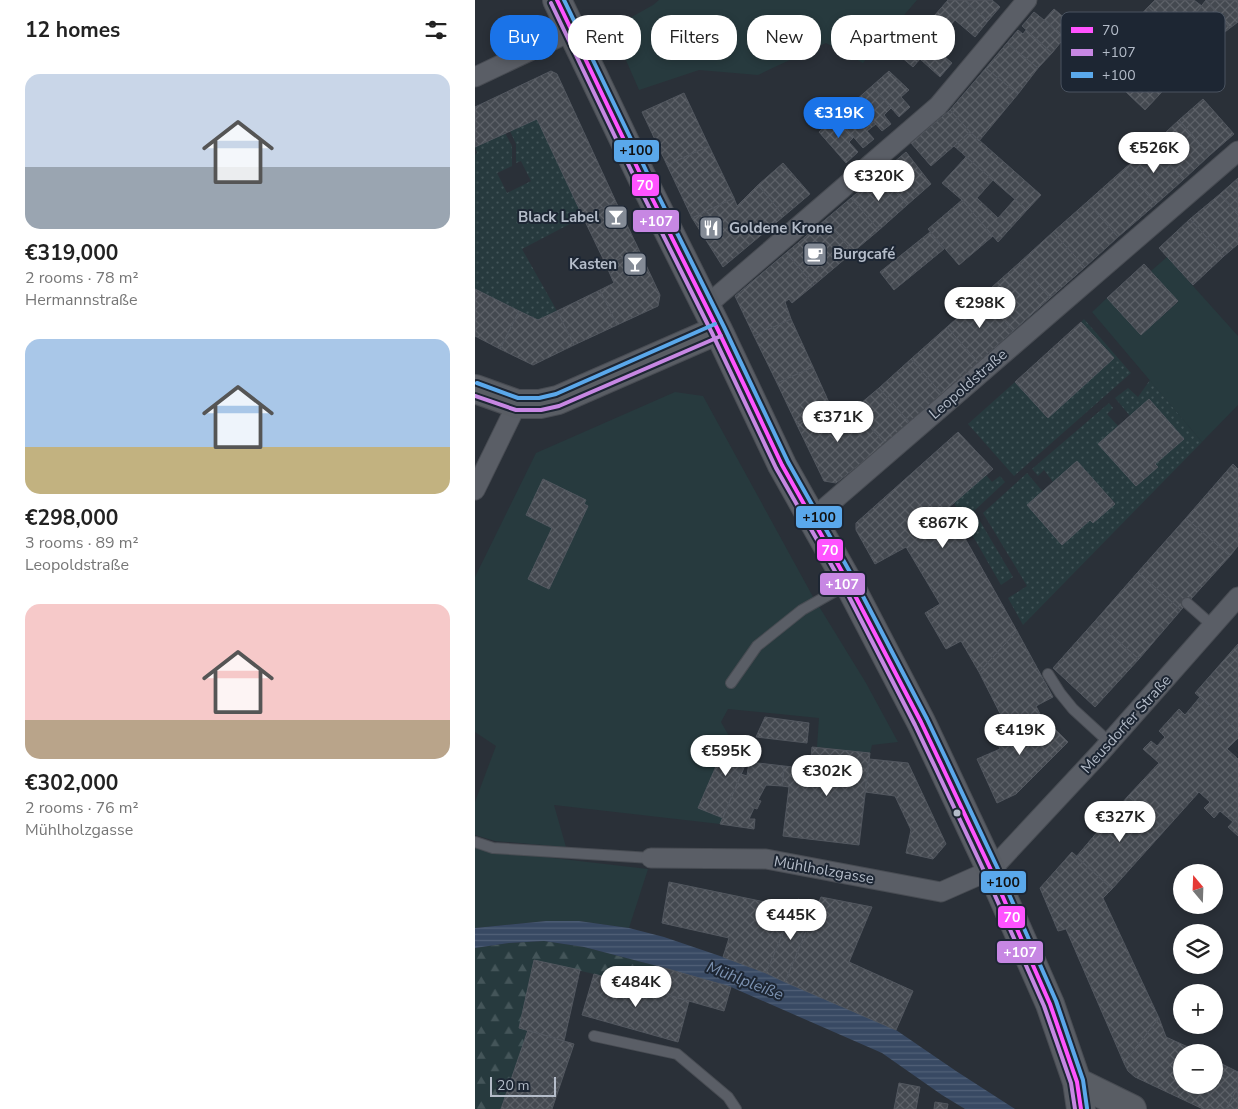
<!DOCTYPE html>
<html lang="en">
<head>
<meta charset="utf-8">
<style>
  body { margin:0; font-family:"Nunito Sans",sans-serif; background:#f6f6f6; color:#222; height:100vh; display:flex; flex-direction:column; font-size:19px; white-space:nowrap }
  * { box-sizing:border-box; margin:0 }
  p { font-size:16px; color:#767676 }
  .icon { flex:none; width:28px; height:28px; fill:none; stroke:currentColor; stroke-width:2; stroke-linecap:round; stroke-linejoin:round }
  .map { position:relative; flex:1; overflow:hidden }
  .panel { display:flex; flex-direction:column; background:#fff; width:475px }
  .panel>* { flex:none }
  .top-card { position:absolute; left:15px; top:15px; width:475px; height:45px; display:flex; gap:10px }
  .needle { width:32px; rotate:341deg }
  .controls { position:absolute; left:698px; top:864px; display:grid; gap:10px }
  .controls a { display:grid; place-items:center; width:50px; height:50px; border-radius:50%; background:#fff; box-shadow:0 2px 8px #0003; font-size:25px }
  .scale { position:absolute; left:15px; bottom:12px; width:66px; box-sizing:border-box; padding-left:5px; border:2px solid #b4bcc9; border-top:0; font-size:14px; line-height:18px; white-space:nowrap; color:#b4bcc9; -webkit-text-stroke:4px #1d2633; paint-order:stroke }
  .price { position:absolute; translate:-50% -42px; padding:0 11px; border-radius:18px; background:#fff; color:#222; font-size:16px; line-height:32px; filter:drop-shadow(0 1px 2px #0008) }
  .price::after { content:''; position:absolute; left:50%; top:30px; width:15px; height:11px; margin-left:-8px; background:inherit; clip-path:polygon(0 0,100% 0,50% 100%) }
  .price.current { background:#1a73e8; color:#fff }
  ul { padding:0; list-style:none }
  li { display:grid; align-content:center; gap:10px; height:265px; padding:0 25px }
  li span { display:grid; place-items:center; height:155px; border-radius:15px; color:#555 }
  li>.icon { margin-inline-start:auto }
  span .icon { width:90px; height:90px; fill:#fffc; stroke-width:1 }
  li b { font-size:21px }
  h2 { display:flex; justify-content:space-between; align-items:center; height:60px; padding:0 25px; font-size:21px }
  .tag { padding:0 18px; border-radius:20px; background:#fff; box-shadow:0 2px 8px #0003; font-size:18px; line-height:45px }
  .tag.current { background:#1a73e8; color:#fff }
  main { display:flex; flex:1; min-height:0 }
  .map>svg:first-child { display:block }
</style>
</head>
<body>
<main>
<section class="panel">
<h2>12 homes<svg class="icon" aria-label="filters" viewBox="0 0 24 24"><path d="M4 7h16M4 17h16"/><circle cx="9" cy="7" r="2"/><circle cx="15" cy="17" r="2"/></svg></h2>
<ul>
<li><span style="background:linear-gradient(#c9d6e8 60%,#9aa5b1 0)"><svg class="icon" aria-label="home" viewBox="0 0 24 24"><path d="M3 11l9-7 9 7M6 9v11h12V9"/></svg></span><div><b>€319,000</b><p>2 rooms · 78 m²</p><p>Hermannstraße</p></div></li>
<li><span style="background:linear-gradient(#a9c7e8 70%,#c2b280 0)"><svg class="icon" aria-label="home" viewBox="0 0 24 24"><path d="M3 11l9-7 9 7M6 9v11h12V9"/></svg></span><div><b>€298,000</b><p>3 rooms · 89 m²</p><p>Leopoldstraße</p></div></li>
<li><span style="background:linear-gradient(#f6c9c9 75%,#b9a48a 0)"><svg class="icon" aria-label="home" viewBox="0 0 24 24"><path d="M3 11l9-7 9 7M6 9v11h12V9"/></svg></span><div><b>€302,000</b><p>2 rooms · 76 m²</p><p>Mühlholzgasse</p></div></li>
</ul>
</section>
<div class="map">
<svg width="763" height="1109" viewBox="0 0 763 1109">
  <defs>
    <pattern id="grass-dots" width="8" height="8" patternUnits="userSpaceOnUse" patternTransform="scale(1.25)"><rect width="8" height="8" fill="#273a3e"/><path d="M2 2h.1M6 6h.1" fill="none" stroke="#445559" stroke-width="1.8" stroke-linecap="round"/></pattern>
    <pattern id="forest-firs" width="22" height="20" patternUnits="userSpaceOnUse" patternTransform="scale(1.25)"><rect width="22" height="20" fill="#273a3e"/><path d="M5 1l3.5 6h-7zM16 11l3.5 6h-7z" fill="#445559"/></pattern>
    <pattern id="water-rules" width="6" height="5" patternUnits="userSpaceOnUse" patternTransform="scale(1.25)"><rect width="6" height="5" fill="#384963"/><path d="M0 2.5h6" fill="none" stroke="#526178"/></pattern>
    <pattern id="building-cross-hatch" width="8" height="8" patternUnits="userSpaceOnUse" patternTransform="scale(1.25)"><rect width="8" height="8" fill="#444950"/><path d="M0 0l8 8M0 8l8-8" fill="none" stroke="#5d6168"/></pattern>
  </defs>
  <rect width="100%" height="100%" fill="#2a3038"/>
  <path fill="url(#grass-dots)" d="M 62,119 L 108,217 L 47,249 L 82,311 L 63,320 L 0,289 L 0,155 L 2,153 L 0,147 L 30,133 L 37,146 L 37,166 L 22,173 L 32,193 L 56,181 L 46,161 L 41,163 L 41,144 L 35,131 Z
    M 609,319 L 656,373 L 539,476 L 493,424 L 540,382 L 573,418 L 639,358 L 606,322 Z
    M 675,380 L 727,442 L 548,625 L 533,598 L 552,586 L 508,513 L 552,473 L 568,492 L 552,505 L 587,545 L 615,520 L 618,523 L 640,503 L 602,461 L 578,482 L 569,470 L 563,476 L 557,469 L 634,403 L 638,408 L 632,414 L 643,426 L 624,444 L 661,486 L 683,467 L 680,464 L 709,439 L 673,400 L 655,416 L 640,398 L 653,388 L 663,397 Z
    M 511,475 L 517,482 L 525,476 L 530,482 L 499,511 L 538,577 L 526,585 L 479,503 Z"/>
  <path fill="url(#forest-firs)" d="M 69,941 L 109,947 L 182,966 L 175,990 L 119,974 L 59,960 L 44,1028 L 53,1030 L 26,1109 L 0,1109 L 0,948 L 34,943 Z"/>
  <path fill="#273a3e" d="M 184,0 L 442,0 L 388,63 L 351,43 L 283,75 L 224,70 L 164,90 L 137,28 L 178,5 Z
    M 692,257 L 763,336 L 763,405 L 727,442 L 617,312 L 632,298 L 666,335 L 703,302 L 676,271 Z
    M 200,392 L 228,396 L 337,595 L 391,683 L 423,742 L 397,745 L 395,753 L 342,747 L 344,718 L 253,709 L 246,722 L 254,736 L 224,807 L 248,818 L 245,824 L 79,805 L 91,847 L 20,841 L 0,835 L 0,802 L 21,746 L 0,732 L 0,577 L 61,453 Z
    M 0,847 L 17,851 L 173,869 L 154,928 L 104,921 L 71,921 L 0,928 Z"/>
  <path fill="url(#water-rules)" d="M 71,921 L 104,921 L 154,928 L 189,937 L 248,957 L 291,973 L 421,1030 L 481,1071 L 540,1109 L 490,1109 L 467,1095 L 407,1053 L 256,987 L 182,966 L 109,947 L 69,941 L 34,943 L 0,948 L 0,928 Z"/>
  <path fill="url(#building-cross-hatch)" stroke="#52575f" d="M 473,0 L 489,0 L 513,21 L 500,37 L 480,20 L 467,35 L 453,23 Z
    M 489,0 L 517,0 L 525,7 L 513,21 Z
    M 680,0 L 719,0 L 727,6 L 705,33 L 673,7 Z
    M 731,0 L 755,28 L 726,51 L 705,33 Z
    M 734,0 L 763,0 L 763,22 L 755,28 L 732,1 Z
    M 673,7 L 699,29 L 665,72 L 653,62 L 657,56 L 646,45 L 665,24 L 660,21 Z
    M 579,9 L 604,30 L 595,41 L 569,20 Z
    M 559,12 L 590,37 L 577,53 L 547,26 Z
    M 699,29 L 723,49 L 685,94 L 665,72 Z
    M 543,30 L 548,34 L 551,30 L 577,53 L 563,68 L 532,43 Z
    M 443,34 L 477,63 L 465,77 L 445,59 L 438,67 L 425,56 Z
    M 532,43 L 563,68 L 543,94 L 511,68 Z
    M 511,68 L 543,94 L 504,141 L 475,110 Z
    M 76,71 L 82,74 L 141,202 L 108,217 L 62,119 L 0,147 L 0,107 Z
    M 414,71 L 434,90 L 426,97 L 435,107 L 424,117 L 397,86 Z
    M 665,72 L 685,94 L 670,110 L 651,92 Z
    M 397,86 L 416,108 L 409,115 L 416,124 L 407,131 L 380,101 Z
    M 209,93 L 234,146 L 192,165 L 167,112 Z
    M 728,99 L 759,134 L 735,155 L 704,120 Z
    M 380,101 L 401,124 L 392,131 L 399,139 L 388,148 L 361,117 Z
    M 475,110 L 495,132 L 456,166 L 436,143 Z
    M 361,117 L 379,137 L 374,142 L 383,152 L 371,163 L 344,132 Z
    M 704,120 L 735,155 L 708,180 L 677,145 Z
    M 495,132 L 566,195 L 552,210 L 479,146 Z
    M 677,145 L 708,180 L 681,204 L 649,169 Z
    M 234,146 L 259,198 L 217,218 L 192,165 Z
    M 431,152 L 456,184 L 432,205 L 405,174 Z
    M 491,157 L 518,180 L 502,198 L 523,218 L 540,199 L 552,210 L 523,242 L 487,200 L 467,183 Z
    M 308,163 L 335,194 L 309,216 L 283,185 Z
    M 649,169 L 681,204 L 643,237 L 612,202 Z
    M 405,174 L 432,205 L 404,230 L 376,198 Z
    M 763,178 L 763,215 L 745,194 Z
    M 283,185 L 309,216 L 248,267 L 217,218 L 259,198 L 262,206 Z
    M 745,194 L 763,215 L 763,244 L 749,256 L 715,219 Z
    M 376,198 L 404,230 L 378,252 L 350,220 Z
    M 487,200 L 518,236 L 484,265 L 453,229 Z
    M 141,202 L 164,250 L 131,265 L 108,217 Z
    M 612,202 L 643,237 L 610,267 L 578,232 Z
    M 715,219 L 749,256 L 718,285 L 684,248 Z
    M 350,220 L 378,252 L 339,285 L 311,253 Z
    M 455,232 L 469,249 L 419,290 L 405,272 Z
    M 578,232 L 610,267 L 575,298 L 544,263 Z
    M 164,250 L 185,295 L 183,306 L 142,325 L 125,290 L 139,283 L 131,265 Z
    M 311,253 L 339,285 L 317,303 L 314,299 L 310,302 L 316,319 L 279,336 L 260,296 Z
    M 544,263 L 575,298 L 538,331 L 507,296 Z
    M 669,264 L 703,301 L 666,335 L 632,298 Z
    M 0,289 L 44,311 L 25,349 L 0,336 Z
    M 125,290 L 142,325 L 99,345 L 82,311 Z
    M 507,296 L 538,331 L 503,362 L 472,327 Z
    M 44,311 L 63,320 L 82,311 L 99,345 L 58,365 L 25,349 Z
    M 316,319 L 338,367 L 302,383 L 279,336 Z
    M 606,322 L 639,358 L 573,418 L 540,382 Z
    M 472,327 L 503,362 L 467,394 L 436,359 Z
    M 436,359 L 467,394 L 435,423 L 404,388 Z
    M 338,367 L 356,407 L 321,423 L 302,383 Z
    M 404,388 L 435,423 L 410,444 L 379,409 Z
    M 674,399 L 709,439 L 680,464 L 683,467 L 661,486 L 623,444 Z
    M 356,407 L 365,425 L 379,409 L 410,444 L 361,483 L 349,481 L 321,423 Z
    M 483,432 L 518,469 L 473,508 L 542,631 L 504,672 L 486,641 L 471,649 L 450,613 L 465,604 L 431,547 L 400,564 L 381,530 L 381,523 Z
    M 602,461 L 640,504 L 618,523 L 615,520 L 587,545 L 552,505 Z
    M 758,464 L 763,469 L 763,546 L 755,556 L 711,518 Z
    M 68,479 L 111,500 L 109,504 L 113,506 L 74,589 L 53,579 L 77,528 L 51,515 Z
    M 711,518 L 755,556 L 706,610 L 663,572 Z
    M 663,572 L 706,610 L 664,659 L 620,621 Z
    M 620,621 L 664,659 L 620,707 L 578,668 Z
    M 542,631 L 578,697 L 561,706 L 565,714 L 533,729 L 504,672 Z
    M 763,644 L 763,731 L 720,693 Z
    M 725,697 L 763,731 L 763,738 L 752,749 L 763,759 L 763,816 L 758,822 L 745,811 L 739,818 L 729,808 L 735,802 L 724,792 L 690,830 L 653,796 L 684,763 L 668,749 L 676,741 L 682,746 L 690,737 L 684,731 L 704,709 L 710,715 Z
    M 565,714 L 593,742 L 541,794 L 522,803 L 502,759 L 525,749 L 519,735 Z
    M 290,717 L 334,723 L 332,743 L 281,737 Z
    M 254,736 L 278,746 L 248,818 L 223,808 Z
    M 337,747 L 395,753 L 384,845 L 308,836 L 314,787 L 307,786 L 309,766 L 335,769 Z
    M 394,759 L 433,763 L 471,844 L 458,859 L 431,853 L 436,830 L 420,796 L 390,792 Z
    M 274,762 L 309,766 L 307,786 L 291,785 L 283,800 L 286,801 L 282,809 L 279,808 L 274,819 L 280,819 L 279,829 L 245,824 L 266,774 L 272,776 Z
    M 653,796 L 690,830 L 637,889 L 601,857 Z
    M 763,816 L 763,836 L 753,827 Z
    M 597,852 L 637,889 L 628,898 L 684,1018 L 649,1063 L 591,929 L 583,931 L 565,888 Z
    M 194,882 L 290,902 L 288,914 L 309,917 L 309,920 L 313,921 L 291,973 L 248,957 L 254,938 L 187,923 Z
    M 346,897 L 397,907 L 374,962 L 438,991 L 421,1030 L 310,982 Z
    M 323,899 L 341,907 L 310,982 L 291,973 Z
    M 59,960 L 105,970 L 89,1041 L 44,1028 Z
    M 182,966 L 256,987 L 249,1011 L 175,990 Z
    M 119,974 L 214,1001 L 203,1042 L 107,1015 Z
    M 684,1018 L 691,1037 L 724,1052 L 706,1052 L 706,1085 L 739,1085 L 739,1060 L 763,1072 L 763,1087 L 751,1109 L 728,1109 L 660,1077 L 653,1071 L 649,1063 Z
    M 53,1030 L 99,1044 L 77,1109 L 26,1109 Z
    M 424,1083 L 445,1087 L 441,1109 L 419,1109 Z
    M 763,1087 L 763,1109 L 751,1109 Z
    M 460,1102 L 473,1104 L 472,1109 L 459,1109 Z"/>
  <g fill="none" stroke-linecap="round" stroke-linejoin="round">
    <g stroke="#484c53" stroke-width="12">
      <path id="lane" d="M 712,603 L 738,626
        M 573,674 L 585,693 L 598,709 L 634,742
        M 256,683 L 282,646 L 327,610 L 373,584
        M 0,842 L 18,848 L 176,858
        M 119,1036 L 202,1054 L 253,1097 L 261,1109"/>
    </g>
    <g stroke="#484c53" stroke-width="21">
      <path id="street" d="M 0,77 L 97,31
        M 231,306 L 463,106 L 552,0
        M 0,490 L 42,404
        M 337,519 L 763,151
        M 176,858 L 291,859 L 466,892 L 516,870 L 626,752 L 763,597"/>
    </g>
    <g stroke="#484c53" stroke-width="30">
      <path id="secondary" d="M 82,0 L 173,190 L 243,330 L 307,465 L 374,584 L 446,722 L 466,764 L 516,870 L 575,1004 L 602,1082 L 606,1109
        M 0,389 L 42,404 L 65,404 L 83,400 L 243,330
        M 602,1082 L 657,1109"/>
    </g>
    <use href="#lane" stroke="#5a5e66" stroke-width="10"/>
    <use href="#street" stroke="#5a5e66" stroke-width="19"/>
    <use href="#secondary" stroke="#595d64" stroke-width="28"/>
    <g stroke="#1d2633" stroke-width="8">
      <path id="bus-1" d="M 82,0 L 173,190 L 243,330 L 307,465 L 374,584 L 446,722 L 466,764 L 516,870 L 575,1004 L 602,1082 L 606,1109"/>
    </g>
    <g stroke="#1d2633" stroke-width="8">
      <path id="bus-2" d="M 76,3 L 167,193 L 237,333 L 301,468 L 369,587 L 440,725 L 460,767 L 510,873 L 569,1006 L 596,1083 L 600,1109
        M 0,396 L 41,410 L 66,410 L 84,406 L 246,336"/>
    </g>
    <g stroke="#1d2633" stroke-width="8">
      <path id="bus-3" d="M 89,0 L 179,187 L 249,327 L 313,462 L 380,581 L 452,719 L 472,761 L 522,867 L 581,1001 L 608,1080 L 612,1108
        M 2,383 L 43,398 L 64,398 L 81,394 L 240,324"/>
    </g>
    <use href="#bus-1" stroke="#ff53ff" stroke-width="4"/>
    <use href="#bus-2" stroke="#c787e3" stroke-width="4"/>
    <use href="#bus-3" stroke="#5aa8eb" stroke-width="4"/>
  </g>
  <defs>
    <g id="bar-square" transform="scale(1.25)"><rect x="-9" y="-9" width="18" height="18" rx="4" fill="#848b96" stroke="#1d2633"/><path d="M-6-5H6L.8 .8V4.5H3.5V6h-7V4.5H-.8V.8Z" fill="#fff"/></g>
    <g id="restaurant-square" transform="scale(1.25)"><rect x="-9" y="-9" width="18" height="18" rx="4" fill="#848b96" stroke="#1d2633"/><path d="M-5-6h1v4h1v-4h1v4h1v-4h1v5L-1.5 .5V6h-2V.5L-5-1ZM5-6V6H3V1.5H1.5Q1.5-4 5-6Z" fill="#fff"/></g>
    <g id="cafe-square" transform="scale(1.25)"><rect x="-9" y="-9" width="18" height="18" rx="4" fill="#848b96" stroke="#1d2633"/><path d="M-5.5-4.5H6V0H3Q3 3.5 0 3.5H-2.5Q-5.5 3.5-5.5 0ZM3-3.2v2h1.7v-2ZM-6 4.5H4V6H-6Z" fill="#fff"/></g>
  </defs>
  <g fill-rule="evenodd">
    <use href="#bar-square" x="141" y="217"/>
    <use href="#restaurant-square" x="236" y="228"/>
    <use href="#cafe-square" x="340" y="254"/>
    <use href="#bar-square" x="160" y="264"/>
  </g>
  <circle fill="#b4bcc9" stroke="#1d2633" stroke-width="2" cx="482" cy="813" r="4.5"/>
  <g text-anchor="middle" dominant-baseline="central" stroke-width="4" stroke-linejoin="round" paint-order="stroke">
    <g font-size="15" font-weight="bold" fill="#b4bcc9" stroke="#1d2633" text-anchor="end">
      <text x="124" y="217">Black Label</text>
      <text x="254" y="228" text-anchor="start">Goldene Krone</text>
      <text x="358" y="254" text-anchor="start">Burgcafé</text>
      <text x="142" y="264">Kasten</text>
    </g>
    <g font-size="15" fill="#b4bcc9" stroke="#1d2633">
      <text transform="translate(493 384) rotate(-41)">Leopoldstraße</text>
      <text transform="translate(651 724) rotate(-48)">Meusdorfer Straße</text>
      <text transform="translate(349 870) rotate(10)">Mühlholzgasse</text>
    </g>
    <g font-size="16" font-style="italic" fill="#7c92b1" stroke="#1d2633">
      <text transform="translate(270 981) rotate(21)">Mühlpleiße</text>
    </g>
  </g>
  <rect x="586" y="12" width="164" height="80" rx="8" fill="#1d2633" stroke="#4a5360" stroke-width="1"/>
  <rect x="596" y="27" width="22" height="6" fill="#ff53ff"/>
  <rect x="596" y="49" width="22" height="7" fill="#c787e3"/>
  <rect x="596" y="72" width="22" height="6" fill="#5aa8eb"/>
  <g font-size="14" fill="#b4bcc9">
    <text x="627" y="35">70</text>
    <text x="627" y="57">+107</text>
    <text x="627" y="80">+100</text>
  </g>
  <g stroke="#1d2633" stroke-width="2">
    <rect x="138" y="139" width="47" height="24" rx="5" fill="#5aa8eb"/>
    <rect x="156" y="173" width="29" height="24" rx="5" fill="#ff53ff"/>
    <rect x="157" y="209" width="48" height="24" rx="5" fill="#c787e3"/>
    <rect x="320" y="505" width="48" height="24" rx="5" fill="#5aa8eb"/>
    <rect x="341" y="538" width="28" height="24" rx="5" fill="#ff53ff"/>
    <rect x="344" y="572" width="47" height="24" rx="5" fill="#c787e3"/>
    <rect x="505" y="870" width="47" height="24" rx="5" fill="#5aa8eb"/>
    <rect x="522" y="905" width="29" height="24" rx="5" fill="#ff53ff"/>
    <rect x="521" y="940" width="48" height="24" rx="5" fill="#c787e3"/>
  </g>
  <g font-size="14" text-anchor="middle" font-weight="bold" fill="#fff">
    <text x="170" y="190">70</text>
    <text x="181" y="226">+107</text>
    <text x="355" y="555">70</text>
    <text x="367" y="589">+107</text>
    <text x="537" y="922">70</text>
    <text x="545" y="957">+107</text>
  </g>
  <g font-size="14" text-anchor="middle" font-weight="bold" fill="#111">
    <text x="161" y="155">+100</text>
    <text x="344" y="522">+100</text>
    <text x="528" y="887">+100</text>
  </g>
</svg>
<div class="controls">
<a><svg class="needle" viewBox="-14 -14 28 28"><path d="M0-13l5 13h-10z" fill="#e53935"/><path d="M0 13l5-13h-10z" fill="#767676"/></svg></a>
<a><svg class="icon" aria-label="layers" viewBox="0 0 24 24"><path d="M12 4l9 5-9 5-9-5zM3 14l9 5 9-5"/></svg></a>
<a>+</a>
<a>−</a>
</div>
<div class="scale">20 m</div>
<b class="price current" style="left:364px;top:139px">€319K</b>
<b class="price" style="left:679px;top:174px">€526K</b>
<b class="price" style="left:404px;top:202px">€320K</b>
<b class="price" style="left:505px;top:329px">€298K</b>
<b class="price" style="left:363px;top:443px">€371K</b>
<b class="price" style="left:468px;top:549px">€867K</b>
<b class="price" style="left:545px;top:756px">€419K</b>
<b class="price" style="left:251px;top:777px">€595K</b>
<b class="price" style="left:352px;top:797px">€302K</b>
<b class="price" style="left:645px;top:843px">€327K</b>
<b class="price" style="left:316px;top:941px">€445K</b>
<b class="price" style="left:161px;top:1008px">€484K</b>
<div class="top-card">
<a class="tag current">Buy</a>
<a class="tag">Rent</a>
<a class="tag">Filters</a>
<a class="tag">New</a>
<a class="tag">Apartment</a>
</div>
</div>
</main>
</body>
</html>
